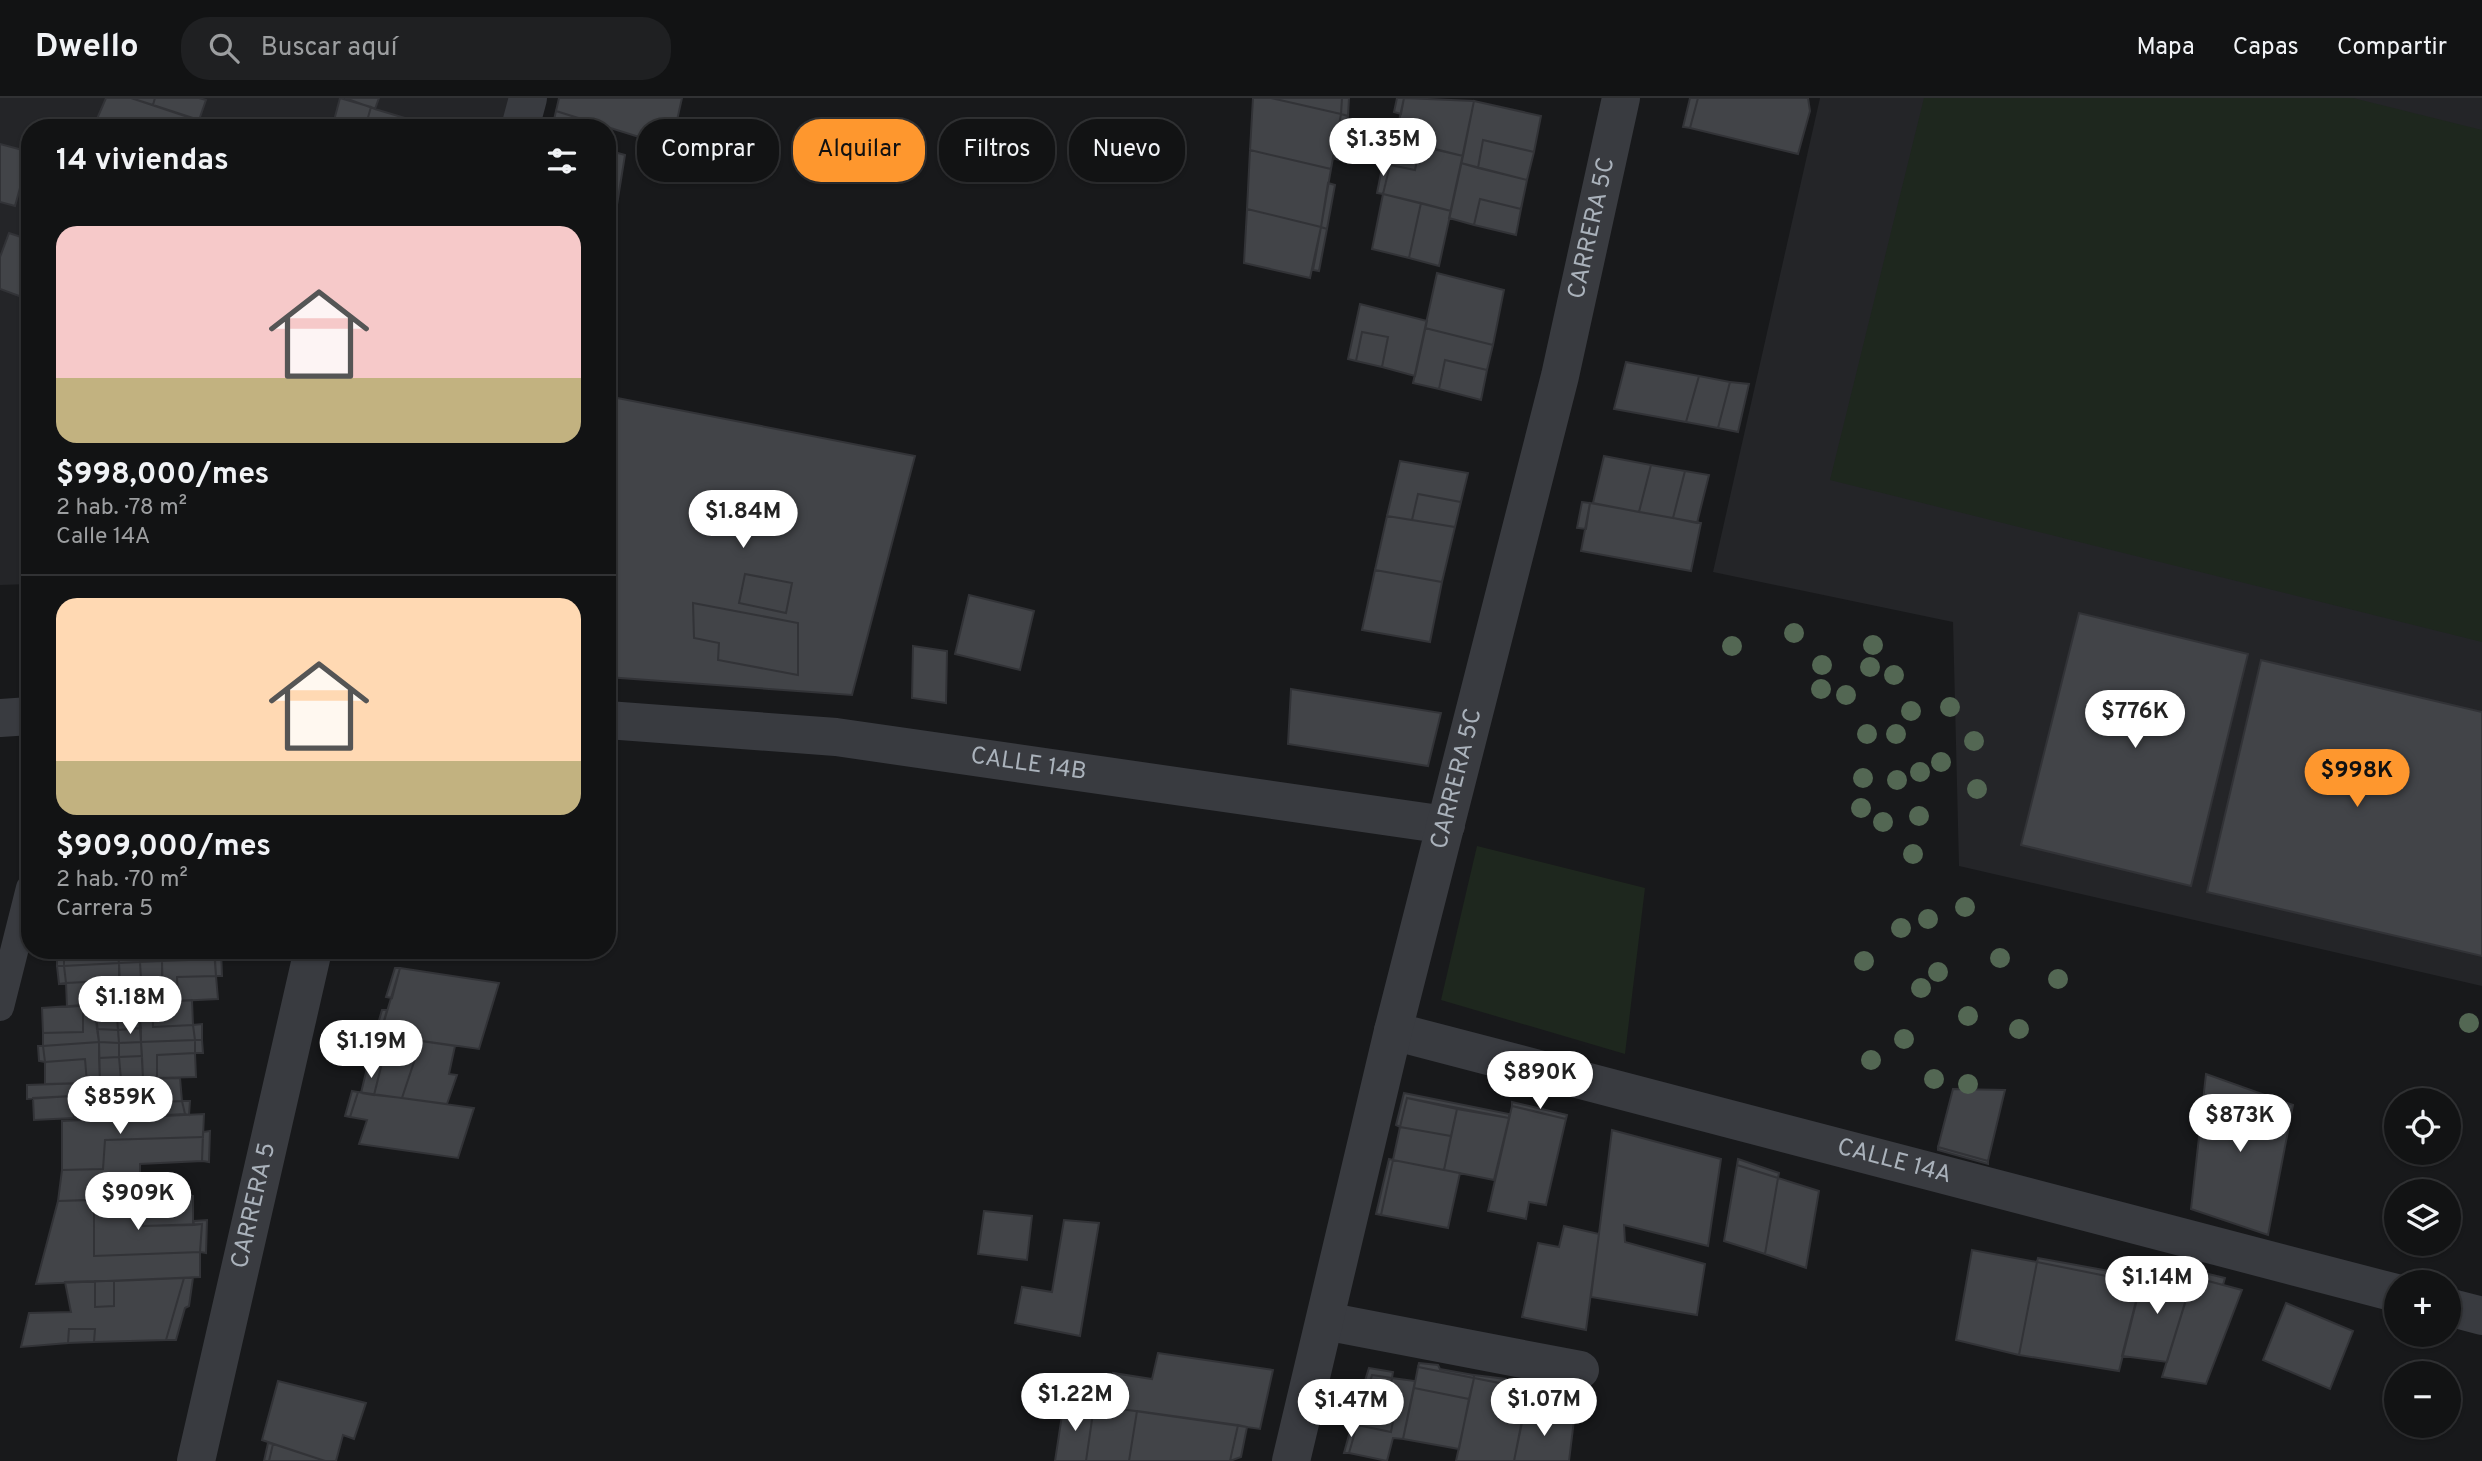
<!DOCTYPE html>
<html lang="es">
<head>
<meta charset="utf-8">
<style>
  body { margin:0; font-family:Overpass,sans-serif; background:#1f2022; color:#f1f3f6; height:100vh; display:flex; flex-direction:column; font-size:26px; white-space:nowrap }
  * { box-sizing:border-box; margin:0 }
  p { font-size:23px; color:#9c9ea0 }
  .icon { flex:none; width:38px; height:38px; fill:none; stroke:currentColor; stroke-width:2; stroke-linecap:round; stroke-linejoin:round }
  .map { position:relative; flex:1; overflow:hidden }
  .details { position:absolute; left:21px; top:21px; width:595px; height:840px; display:flex; flex-direction:column; background:#121314; border-radius:28px; box-shadow:0 2px 5px #0004,0 0 0 2px #313234 }
  .details>* { flex:none }
  .top-card { position:absolute; left:637px; top:21px; width:665px; height:63px; display:flex; gap:14px }
  .fabs { position:absolute; left:2384px; top:990px; display:grid; gap:14px }
  .fabs a { display:grid; place-items:center; width:77px; height:77px; border-radius:50%; background:#121314; box-shadow:0 2px 5px #0004,0 0 0 2px #313234; font-size:35px }
  .price { position:absolute; translate:-50% -60px; padding:0 16px; border-radius:24px; background:#fff; color:#222; font-size:23px; line-height:46px; filter:drop-shadow(0 2px 4px #0008) }
  .price::after { content:''; position:absolute; left:50%; top:42px; width:21px; height:16px; margin-left:-10px; background:inherit; clip-path:polygon(0 0,100% 0,50% 100%) }
  .price.current { background:#fe972e; color:#111 }
  ul { padding:0; list-style:none }
  li { display:grid; align-content:center; gap:14px; height:371px; padding:0 35px }
  li+li { border-top:2px solid #313234 }
  li span { display:grid; place-items:center; height:217px; border-radius:21px; color:#555 }
  li>.icon { margin-inline-start:auto }
  span .icon { width:126px; height:126px; fill:#fffc; stroke-width:1 }
  li b { font-size:30px }
  h2 { display:flex; justify-content:space-between; align-items:center; height:84px; padding:0 35px; font-size:30px }
  .pill { padding:0 24px; border-radius:28px; background:#121314; box-shadow:0 2px 5px #0004,0 0 0 2px #313234; font-size:24px; line-height:63px }
  .pill.current { background:#fe972e; color:#111 }
  header { display:flex; align-items:center; gap:42px; box-sizing:border-box; height:98px; padding:0 35px; background:#121314; border-bottom:2px solid #313234 }
  header strong { font-size:33px }
  nav { display:flex; gap:38px; margin-inline-start:auto; font-size:24px }
  .search { width:490px; height:63px; background:#1f2022; display:flex; align-items:center; gap:18px; box-sizing:border-box; padding:0 24px; border-radius:28px; color:#9c9ea0; font-size:26px }
  .map>svg:first-child { display:block }
</style>
</head>
<body>
<header>
<strong>Dwello</strong>
<div class="search"><svg class="icon" aria-label="search" viewBox="0 0 24 24"><circle cx="10" cy="10" r="6"/><path d="M15 15l6 6"/></svg>Buscar aquí</div>
<nav><a>Mapa</a><a>Capas</a><a>Compartir</a></nav>
</header>
<div class="map">
<svg width="2482" height="1363" viewBox="0 0 2482 1363">
  <rect width="100%" height="100%" fill="#18191b"/>
  <path fill="#242528" d="M 0,0 L 535,0 L 527,30 L 30,30 L 30,486 L 0,487 Z
    M 1820,0 L 2482,0 L 2482,888 L 1959,768 L 1953,524 L 1713,474 Z"/>
  <path fill="#1e271e" d="M 1924,0 L 2353,0 L 2482,32 L 2482,544 L 1830,382 Z
    M 1477,748 L 1645,790 L 1625,956 L 1441,902 Z"/>
  <path fill="#424448" stroke="#323337" stroke-width="2" d="M 106,0 L 131,0 L 221,30 L 93,30 Z
    M 131,0 L 155,0 L 153,7 Z
    M 155,0 L 199,0 L 206,2 L 199,22 L 153,7 Z
    M 340,0 L 371,9 L 365,30 L 332,30 Z
    M 345,0 L 379,0 L 375,11 Z
    M 559,0 L 682,0 L 671,49 L 556,13 Z
    M 1253,0 L 1271,0 L 1341,16 L 1331,71 L 1250,52 Z
    M 1271,0 L 1342,0 L 1341,16 Z
    M 1342,0 L 1349,0 L 1348,18 L 1341,16 Z
    M 1397,0 L 1404,0 L 1401,16 L 1394,14 Z
    M 1404,0 L 1474,3 L 1463,58 L 1395,41 Z
    M 1690,0 L 1698,0 L 1690,30 L 1683,29 Z
    M 1698,0 L 1808,0 L 1810,13 L 1798,56 L 1690,30 Z
    M 1474,3 L 1541,18 L 1534,54 L 1483,42 L 1478,70 L 1461,65 Z
    M 371,9 L 375,11 L 438,30 L 365,30 Z
    M 556,13 L 594,25 L 593,30 L 552,30 Z
    M 1341,16 L 1348,18 L 1339,62 L 1333,60 Z
    M 1395,41 L 1420,48 L 1415,72 L 1390,67 Z
    M 1483,42 L 1534,54 L 1527,82 L 1478,70 Z
    M 0,46 L 30,54 L 15,108 L 0,104 Z
    M 1420,48 L 1463,58 L 1451,113 L 1383,96 L 1390,67 L 1415,72 Z
    M 1388,49 L 1393,50 L 1390,67 L 1385,65 Z
    M 607,52 L 625,57 L 616,113 L 607,110 Z
    M 1250,52 L 1331,71 L 1321,129 L 1247,111 Z
    M 1383,65 L 1390,67 L 1383,96 L 1377,95 Z
    M 1461,65 L 1527,82 L 1521,111 L 1480,101 L 1474,127 L 1449,120 Z
    M 1328,85 L 1335,87 L 1327,131 L 1321,129 Z
    M 1383,96 L 1421,105 L 1409,160 L 1372,151 Z
    M 1480,101 L 1521,111 L 1516,137 L 1474,127 Z
    M 1421,105 L 1451,113 L 1439,168 L 1409,160 Z
    M 1247,111 L 1321,129 L 1310,180 L 1244,165 Z
    M 1321,129 L 1327,131 L 1319,173 L 1313,172 Z
    M 9,135 L 30,142 L 30,202 L 0,191 L 0,159 Z
    M 1437,175 L 1504,192 L 1493,247 L 1425,230 Z
    M 1360,206 L 1427,223 L 1415,278 L 1382,269 L 1388,239 L 1362,234 L 1356,263 L 1348,261 Z
    M 1425,230 L 1493,247 L 1487,272 L 1445,262 L 1439,291 L 1413,285 Z
    M 1362,234 L 1388,239 L 1382,269 L 1356,263 Z
    M 1445,262 L 1487,272 L 1481,302 L 1439,291 Z
    M 1626,264 L 1699,278 L 1686,324 L 1614,311 Z
    M 1699,278 L 1730,284 L 1718,330 L 1686,324 Z
    M 1730,284 L 1749,286 L 1738,334 L 1718,330 Z
    M 607,298 L 915,358 L 852,597 L 607,579 Z
    M 1604,358 L 1651,367 L 1639,414 L 1593,405 Z
    M 1400,363 L 1468,375 L 1461,404 L 1418,396 L 1412,422 L 1387,418 Z
    M 1651,367 L 1685,373 L 1673,420 L 1639,414 Z
    M 1685,373 L 1709,377 L 1697,425 L 1673,420 Z
    M 1418,396 L 1461,404 L 1455,429 L 1412,422 Z
    M 1582,404 L 1590,405 L 1586,431 L 1577,430 Z
    M 1590,405 L 1701,425 L 1691,473 L 1581,453 Z
    M 1387,418 L 1455,429 L 1442,484 L 1375,472 Z
    M 1375,472 L 1442,484 L 1430,544 L 1362,532 Z
    M 745,476 L 792,485 L 786,515 L 739,505 Z
    M 969,497 L 1034,513 L 1020,572 L 955,556 Z
    M 693,505 L 798,525 L 798,577 L 718,562 L 719,545 L 694,540 Z
    M 2079,515 L 2248,556 L 2191,788 L 2021,747 Z
    M 913,548 L 947,553 L 946,605 L 912,600 Z
    M 2261,562 L 2482,614 L 2482,858 L 2207,794 Z
    M 1291,591 L 1441,615 L 1428,668 L 1288,646 Z
    M 117,852 L 119,865 L 64,868 L 64,854 Z
    M 117,852 L 139,852 L 140,864 L 119,865 Z
    M 139,852 L 161,852 L 162,863 L 140,864 Z
    M 161,852 L 214,852 L 215,861 L 162,863 Z
    M 214,852 L 221,852 L 222,878 L 216,878 Z
    M 64,854 L 64,868 L 57,868 L 57,855 Z
    M 215,861 L 216,878 L 177,879 L 178,903 L 163,903 L 162,863 Z
    M 162,863 L 162,879 L 141,881 L 140,864 Z
    M 140,864 L 141,881 L 119,882 L 119,865 Z
    M 119,865 L 121,906 L 107,906 L 105,883 L 66,885 L 64,868 Z
    M 57,868 L 64,868 L 66,885 L 59,886 Z
    M 395,870 L 400,870 L 392,900 L 386,899 Z
    M 400,870 L 499,885 L 479,951 L 380,937 Z
    M 216,878 L 218,901 L 178,903 L 177,879 Z
    M 162,879 L 163,903 L 143,905 L 141,881 Z
    M 141,881 L 143,905 L 121,906 L 119,882 Z
    M 105,883 L 107,906 L 67,909 L 66,885 Z
    M 192,902 L 193,927 L 153,929 L 152,904 Z
    M 152,904 L 153,929 L 193,927 L 195,942 L 141,944 L 138,906 Z
    M 116,906 L 138,906 L 141,930 L 118,932 Z
    M 116,906 L 118,932 L 97,931 L 95,907 Z
    M 83,907 L 83,934 L 43,935 L 42,910 Z
    M 83,907 L 95,907 L 99,944 L 43,948 L 43,935 L 83,934 Z
    M 382,912 L 387,912 L 380,937 L 375,936 Z
    M 202,926 L 202,942 L 195,942 L 193,927 Z
    M 141,930 L 141,944 L 119,945 L 118,932 Z
    M 97,931 L 118,932 L 119,945 L 99,944 Z
    M 369,935 L 375,936 L 368,966 L 361,964 Z
    M 375,936 L 421,943 L 402,1000 L 374,997 L 381,969 L 368,966 Z
    M 195,942 L 195,955 L 157,957 L 157,980 L 143,981 L 141,944 Z
    M 195,942 L 202,942 L 203,955 L 195,955 Z
    M 421,943 L 455,948 L 449,976 L 457,977 L 447,1006 L 402,1000 Z
    M 99,944 L 100,984 L 87,985 L 85,961 L 45,964 L 43,948 Z
    M 99,944 L 119,945 L 119,959 L 99,960 Z
    M 141,944 L 142,958 L 119,959 L 119,945 Z
    M 38,948 L 43,948 L 45,964 L 39,963 Z
    M 195,955 L 196,979 L 157,980 L 157,957 Z
    M 142,958 L 143,981 L 121,982 L 119,959 Z
    M 119,959 L 121,982 L 100,984 L 99,960 Z
    M 85,961 L 87,985 L 45,986 L 45,964 Z
    M 368,966 L 381,969 L 374,997 L 361,995 Z
    M 2206,976 L 2293,1007 L 2268,1137 L 2191,1111 Z
    M 180,980 L 182,1003 L 143,1005 L 143,981 Z
    M 143,981 L 143,1005 L 182,1003 L 185,1016 L 131,1019 L 129,982 Z
    M 129,982 L 129,1005 L 108,1005 L 108,983 Z
    M 108,983 L 108,999 L 88,999 L 87,985 Z
    M 87,985 L 89,1020 L 74,1020 L 72,998 L 27,1001 L 27,987 Z
    M 1953,991 L 2005,992 L 1988,1063 L 1938,1049 Z
    M 352,993 L 358,994 L 350,1019 L 345,1018 Z
    M 358,994 L 474,1010 L 458,1060 L 359,1046 L 367,1022 L 350,1019 Z
    M 1404,995 L 1509,1016 L 1509,1020 L 1407,1000 L 1400,1029 L 1396,1027 Z
    M 72,998 L 74,1020 L 34,1022 L 33,1000 Z
    M 88,999 L 108,999 L 108,1021 L 89,1020 Z
    M 1407,1000 L 1457,1011 L 1451,1038 L 1400,1029 Z
    M 182,1003 L 190,1003 L 189,1017 L 185,1016 Z
    M 1512,1004 L 1567,1017 L 1566,1021 L 1512,1008 Z
    M 108,1005 L 129,1005 L 131,1019 L 108,1021 Z
    M 1512,1008 L 1566,1021 L 1546,1107 L 1529,1104 L 1526,1121 L 1488,1113 Z
    M 1457,1011 L 1509,1020 L 1494,1082 L 1444,1072 Z
    M 204,1016 L 203,1039 L 105,1042 L 103,1071 L 62,1072 L 62,1023 Z
    M 1400,1029 L 1451,1038 L 1444,1072 L 1393,1062 Z
    M 1612,1032 L 1721,1061 L 1708,1148 L 1624,1127 L 1625,1144 L 1705,1166 L 1697,1217 L 1591,1199 Z
    M 210,1033 L 209,1064 L 202,1063 L 203,1034 Z
    M 203,1039 L 202,1063 L 140,1066 L 140,1100 L 58,1103 L 62,1072 L 103,1071 L 105,1042 Z
    M 1938,1049 L 1988,1063 L 1988,1066 L 1938,1052 Z
    M 1389,1061 L 1393,1062 L 1381,1117 L 1376,1116 Z
    M 1738,1061 L 1779,1075 L 1778,1080 L 1737,1067 Z
    M 1393,1062 L 1460,1075 L 1448,1130 L 1381,1117 Z
    M 1737,1067 L 1778,1080 L 1765,1156 L 1724,1143 Z
    M 1778,1080 L 1819,1093 L 1806,1170 L 1765,1156 Z
    M 193,1098 L 193,1127 L 143,1128 L 140,1100 Z
    M 140,1100 L 143,1128 L 202,1126 L 200,1154 L 94,1158 L 94,1102 Z
    M 94,1102 L 94,1158 L 200,1154 L 200,1179 L 36,1186 L 58,1103 Z
    M 984,1113 L 1032,1118 L 1027,1162 L 978,1156 Z
    M 207,1122 L 206,1155 L 200,1154 L 202,1126 L 193,1127 L 194,1123 Z
    M 1064,1122 L 1099,1125 L 1080,1238 L 1015,1225 L 1022,1189 L 1052,1194 Z
    M 1564,1128 L 1599,1136 L 1586,1232 L 1522,1219 L 1538,1145 L 1559,1149 Z
    M 1972,1152 L 2037,1164 L 2019,1257 L 1956,1242 Z
    M 2038,1160 L 2142,1179 L 2141,1185 L 2037,1164 Z
    M 2037,1164 L 2141,1185 L 2119,1273 L 2019,1257 Z
    M 2146,1165 L 2175,1170 L 2174,1177 L 2144,1172 Z
    M 2144,1172 L 2193,1179 L 2167,1264 L 2122,1258 Z
    M 2196,1173 L 2225,1180 L 2223,1187 L 2193,1179 Z
    M 2193,1179 L 2242,1192 L 2206,1286 L 2162,1279 Z
    M 184,1180 L 166,1242 L 94,1244 L 95,1231 L 69,1231 L 68,1245 L 21,1249 L 29,1215 L 71,1214 L 65,1184 L 95,1183 L 95,1209 L 114,1208 L 114,1183 Z
    M 184,1180 L 193,1180 L 189,1208 L 185,1210 L 176,1242 L 166,1242 Z
    M 95,1183 L 114,1183 L 114,1208 L 95,1209 Z
    M 2286,1205 L 2353,1233 L 2330,1291 L 2263,1262 Z
    M 69,1231 L 95,1231 L 94,1244 L 68,1245 Z
    M 1158,1255 L 1273,1272 L 1260,1331 L 1106,1309 L 1113,1275 L 1152,1281 Z
    M 1419,1265 L 1438,1267 L 1440,1271 L 1474,1277 L 1474,1280 L 1418,1269 Z
    M 1418,1269 L 1474,1280 L 1469,1301 L 1414,1290 Z
    M 1369,1270 L 1393,1274 L 1392,1280 L 1372,1277 L 1363,1310 L 1357,1308 Z
    M 1372,1277 L 1392,1280 L 1391,1285 L 1384,1284 L 1379,1302 L 1396,1308 L 1391,1334 L 1357,1327 Z
    M 1474,1277 L 1506,1281 L 1507,1283 L 1505,1286 L 1474,1280 Z
    M 1392,1280 L 1415,1283 L 1403,1341 L 1393,1340 L 1387,1363 L 1349,1355 L 1357,1327 L 1391,1334 L 1396,1308 L 1379,1302 L 1384,1284 L 1391,1285 Z
    M 1474,1280 L 1529,1291 L 1514,1363 L 1456,1363 Z
    M 278,1283 L 366,1305 L 354,1341 L 343,1337 L 336,1363 L 325,1363 L 262,1342 Z
    M 1507,1283 L 1529,1287 L 1529,1291 L 1505,1286 Z
    M 1529,1287 L 1578,1297 L 1577,1301 L 1529,1291 Z
    M 1414,1290 L 1469,1301 L 1459,1351 L 1403,1341 Z
    M 1529,1291 L 1577,1301 L 1574,1322 L 1524,1312 Z
    M 1064,1304 L 1094,1308 L 1086,1363 L 1055,1363 Z
    M 1094,1308 L 1137,1313 L 1129,1363 L 1086,1363 Z
    M 1524,1312 L 1574,1322 L 1569,1363 L 1514,1363 Z
    M 1137,1313 L 1238,1327 L 1230,1363 L 1129,1363 Z
    M 1352,1326 L 1357,1327 L 1349,1355 L 1344,1355 Z
    M 1238,1327 L 1247,1329 L 1241,1359 L 1230,1363 Z
    M 268,1345 L 273,1346 L 269,1363 L 264,1363 Z
    M 273,1346 L 325,1363 L 269,1363 Z"/>
  <g fill="none" stroke-linecap="round" stroke-linejoin="round">
    <path stroke="#393b40" stroke-width="28" d="M 0,909 L 30,790"/>
    <g stroke="#393b40" stroke-width="38">
      <path d="M 520,30 L 528,0"/>
      <path d="M 0,620 L 30,618"/>
      <path id="s1" d="M 607,622 L 836,639 L 1446,727"/>
      <path id="s2" d="M 1393,933 L 2396,1195"/>
      <path d="M 2448,1209 L 2482,1218"/>
      <path d="M 1325,1223 L 1580,1272"/>
      <path id="s3" d="M 196,1363 L 313,852"/>
      <path id="s4" d="M 1291,1363 L 1393,933 L 1560,278 L 1621,0"/>
    </g>
  </g>
  <g fill="#536753">
    <circle cx="1794" cy="535" r="10"/>
    <circle cx="1873" cy="547" r="10"/>
    <circle cx="1732" cy="548" r="10"/>
    <circle cx="1822" cy="567" r="10"/>
    <circle cx="1870" cy="569" r="10"/>
    <circle cx="1894" cy="577" r="10"/>
    <circle cx="1821" cy="591" r="10"/>
    <circle cx="1846" cy="597" r="10"/>
    <circle cx="1950" cy="609" r="10"/>
    <circle cx="1911" cy="613" r="10"/>
    <circle cx="1867" cy="636" r="10"/>
    <circle cx="1896" cy="636" r="10"/>
    <circle cx="1974" cy="643" r="10"/>
    <circle cx="1941" cy="664" r="10"/>
    <circle cx="1920" cy="674" r="10"/>
    <circle cx="1863" cy="680" r="10"/>
    <circle cx="1897" cy="682" r="10"/>
    <circle cx="1977" cy="691" r="10"/>
    <circle cx="1861" cy="710" r="10"/>
    <circle cx="1919" cy="718" r="10"/>
    <circle cx="1883" cy="724" r="10"/>
    <circle cx="1913" cy="756" r="10"/>
    <circle cx="1965" cy="809" r="10"/>
    <circle cx="1928" cy="821" r="10"/>
    <circle cx="1901" cy="830" r="10"/>
    <circle cx="2000" cy="860" r="10"/>
    <circle cx="1864" cy="863" r="10"/>
    <circle cx="1938" cy="874" r="10"/>
    <circle cx="2058" cy="881" r="10"/>
    <circle cx="1921" cy="890" r="10"/>
    <circle cx="1968" cy="918" r="10"/>
    <circle cx="2469" cy="925" r="10"/>
    <circle cx="2019" cy="931" r="10"/>
    <circle cx="1904" cy="941" r="10"/>
    <circle cx="1871" cy="962" r="10"/>
    <circle cx="1934" cy="981" r="10"/>
    <circle cx="1968" cy="986" r="10"/>
  </g>
  <g text-anchor="middle" dominant-baseline="central" stroke-width="6" stroke-linejoin="round" paint-order="stroke">
    <g font-size="24" fill="#aab2bb" stroke="#131416">
      <text stroke="none"><textPath href="#s4" startOffset="1269">CARRERA 5C</textPath></text>
      <text stroke="none"><textPath href="#s1" startOffset="424">CALLE 14B</textPath></text>
      <text stroke="none"><textPath href="#s4" startOffset="702">CARRERA 5C</textPath></text>
      <text stroke="none"><textPath href="#s2" startOffset="518">CALLE 14A</textPath></text>
      <text stroke="none"><textPath href="#s3" startOffset="262">CARRERA 5</textPath></text>
    </g>
  </g>
</svg>
<div class="fabs">
<a><svg class="icon" aria-label="locate" viewBox="0 0 24 24"><circle cx="12" cy="12" r="6"/><path d="M12 2v4M12 18v4M2 12h4M18 12h4"/></svg></a>
<a><svg class="icon" aria-label="layers" viewBox="0 0 24 24"><path d="M12 4l9 5-9 5-9-5zM3 14l9 5 9-5"/></svg></a>
<a>+</a>
<a>−</a>
</div>
<b class="price" style="left:1383px;top:80px">$1.35M</b>
<b class="price" style="left:743px;top:452px">$1.84M</b>
<b class="price" style="left:2135px;top:652px">$776K</b>
<b class="price current" style="left:2357px;top:711px">$998K</b>
<b class="price" style="left:130px;top:938px">$1.18M</b>
<b class="price" style="left:371px;top:982px">$1.19M</b>
<b class="price" style="left:1540px;top:1013px">$890K</b>
<b class="price" style="left:120px;top:1038px">$859K</b>
<b class="price" style="left:2240px;top:1056px">$873K</b>
<b class="price" style="left:138px;top:1134px">$909K</b>
<b class="price" style="left:2157px;top:1218px">$1.14M</b>
<b class="price" style="left:1075px;top:1335px">$1.22M</b>
<b class="price" style="left:1544px;top:1340px">$1.07M</b>
<b class="price" style="left:1351px;top:1341px">$1.47M</b>
<div class="top-card">
<a class="pill">Comprar</a>
<a class="pill current">Alquilar</a>
<a class="pill">Filtros</a>
<a class="pill">Nuevo</a>
</div>
<section class="details">
<h2>14 viviendas<svg class="icon" aria-label="filters" viewBox="0 0 24 24"><path d="M4 7h16M4 17h16"/><circle cx="9" cy="7" r="2"/><circle cx="15" cy="17" r="2"/></svg></h2>
<ul>
<li><span style="background:linear-gradient(#f6c9c9 70%,#c2b280 0)"><svg class="icon" aria-label="home" viewBox="0 0 24 24"><path d="M3 11l9-7 9 7M6 9v11h12V9"/></svg></span><div><b>$998,000/mes</b><p>2 hab. · 78 m²</p><p>Calle 14A</p></div></li>
<li><span style="background:linear-gradient(#ffd9b3 75%,#c2b280 0)"><svg class="icon" aria-label="home" viewBox="0 0 24 24"><path d="M3 11l9-7 9 7M6 9v11h12V9"/></svg></span><div><b>$909,000/mes</b><p>2 hab. · 70 m²</p><p>Carrera 5</p></div></li>
</ul>
</section>
</div>
</body>
</html>
